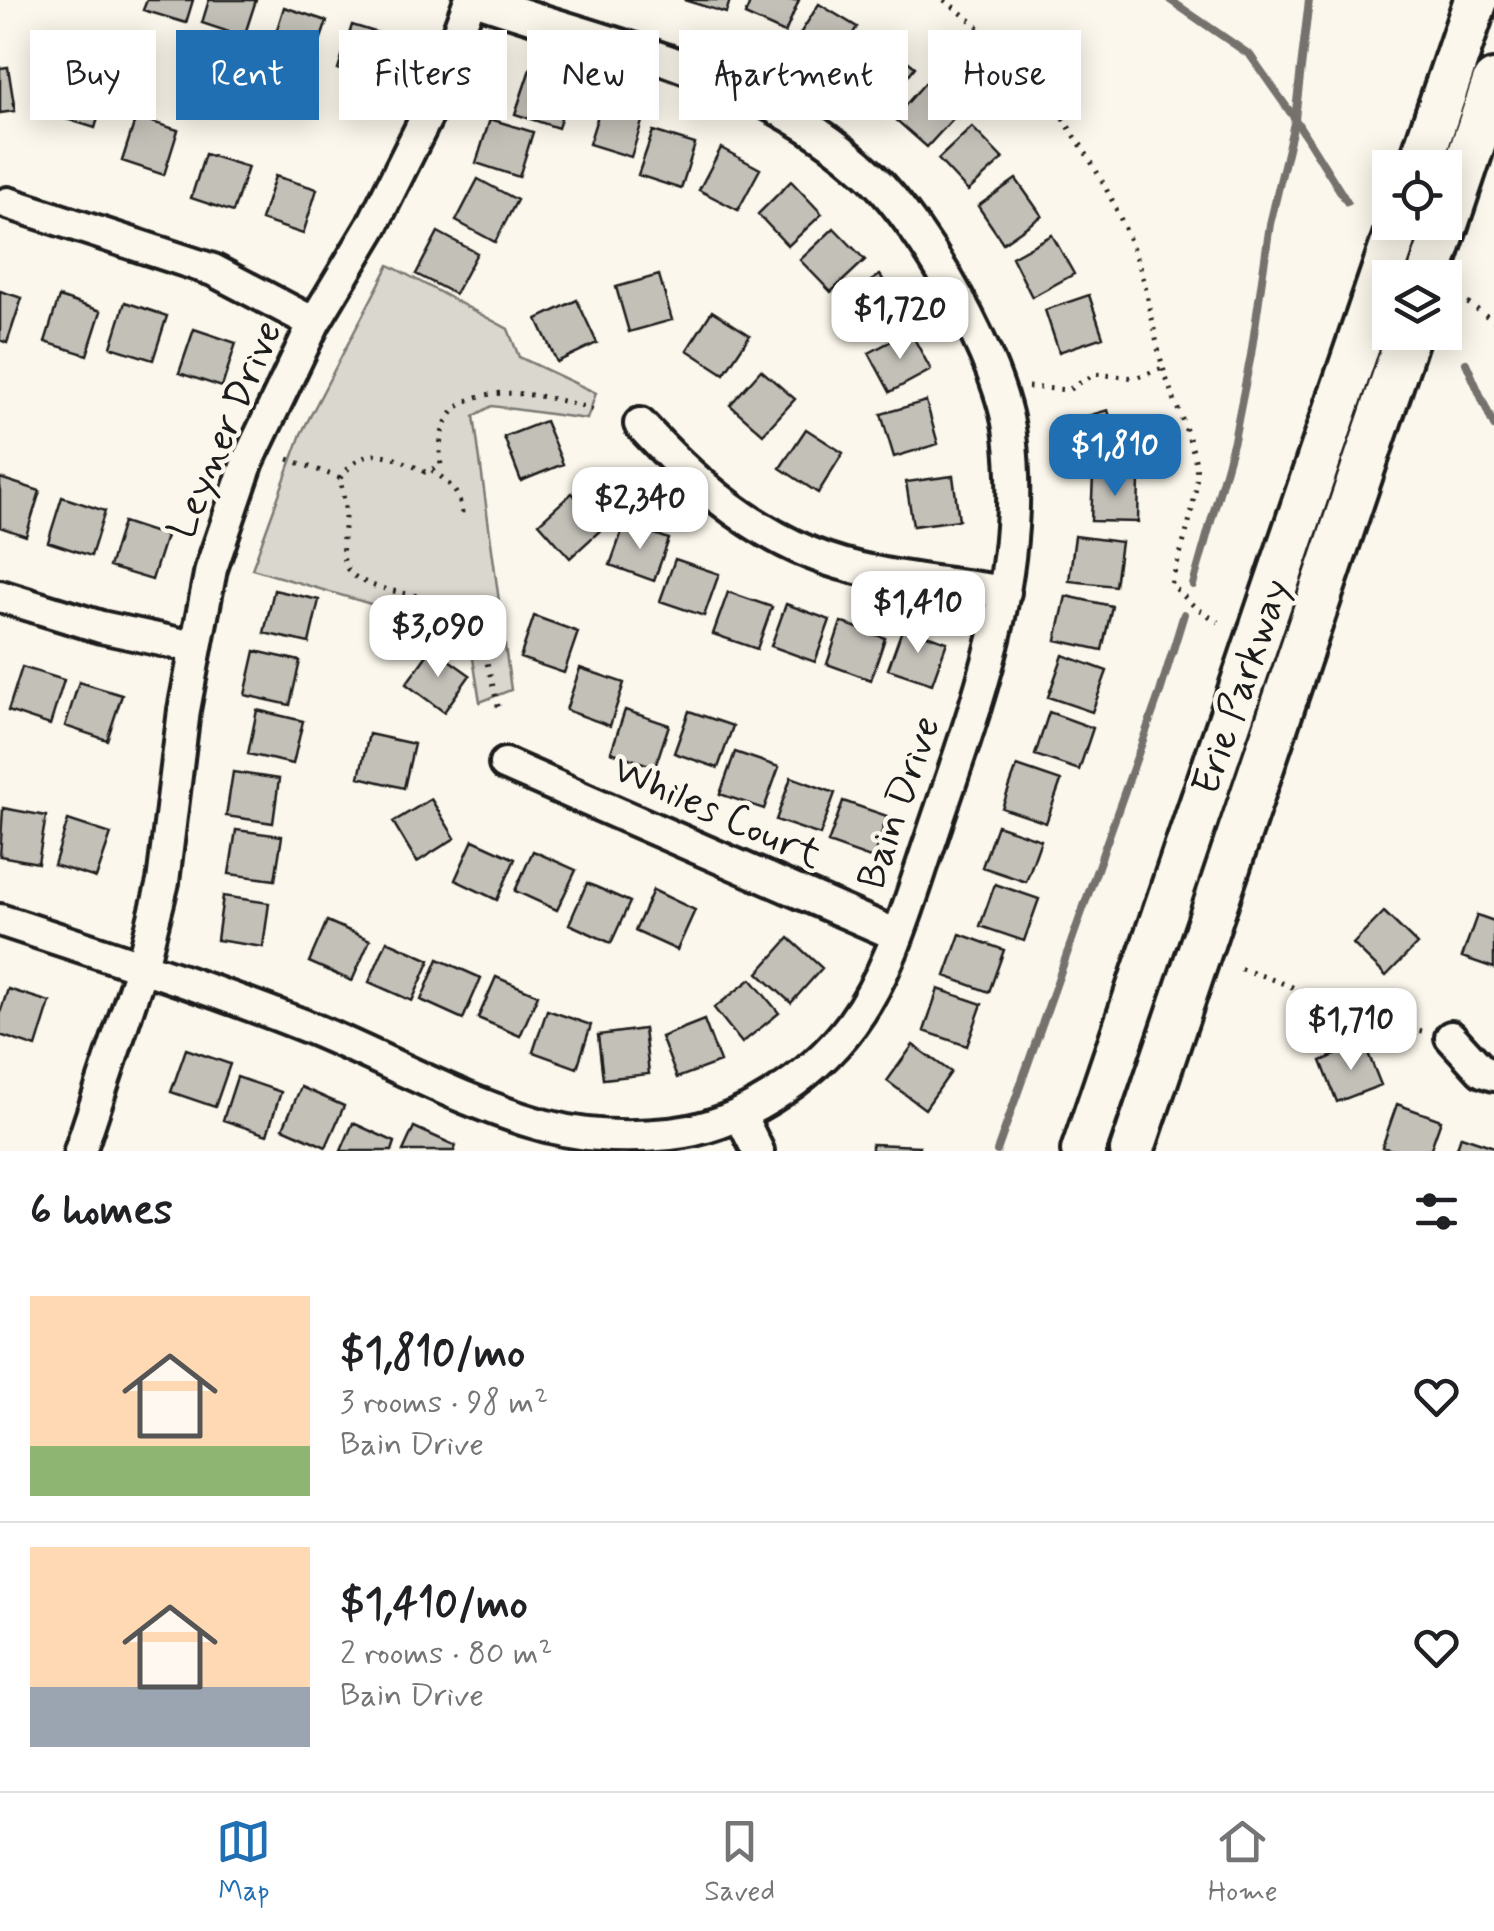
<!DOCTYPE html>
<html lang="en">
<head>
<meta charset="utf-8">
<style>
  body { margin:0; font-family:Mynerve,sans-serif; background:#f2f2f2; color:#202124; height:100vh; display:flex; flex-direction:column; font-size:38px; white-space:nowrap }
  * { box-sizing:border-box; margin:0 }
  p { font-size:32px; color:#757577 }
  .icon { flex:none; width:55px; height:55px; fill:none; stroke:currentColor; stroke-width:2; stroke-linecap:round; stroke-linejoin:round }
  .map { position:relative; height:1151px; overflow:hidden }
  .details { display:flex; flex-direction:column; background:#fff; flex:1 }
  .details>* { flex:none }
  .guide { position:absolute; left:30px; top:30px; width:1435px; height:90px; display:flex; gap:20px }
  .fabs { position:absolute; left:1372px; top:150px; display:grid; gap:20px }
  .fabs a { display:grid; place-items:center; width:90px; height:90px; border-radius:0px; background:#fff; box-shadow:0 5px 25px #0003; font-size:50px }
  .price { position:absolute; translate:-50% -85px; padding:0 22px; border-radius:20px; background:#fff; color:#222; font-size:32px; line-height:65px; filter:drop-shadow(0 2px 5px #0008) }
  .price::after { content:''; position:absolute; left:50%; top:60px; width:30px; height:22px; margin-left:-15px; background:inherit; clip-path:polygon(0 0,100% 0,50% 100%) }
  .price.selected { background:#1f6fb2; color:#fff }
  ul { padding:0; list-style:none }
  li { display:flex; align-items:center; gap:30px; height:250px; padding:0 30px }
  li+li { border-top:2px solid #e0e0e0 }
  li span { display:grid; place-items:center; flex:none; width:280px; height:200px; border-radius:0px; color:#555 }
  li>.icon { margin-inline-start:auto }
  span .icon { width:120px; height:120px; fill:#fffc; stroke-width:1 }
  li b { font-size:42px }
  h2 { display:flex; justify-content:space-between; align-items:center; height:120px; padding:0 30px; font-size:42px }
  .chip { padding:0 35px; border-radius:0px; background:#fff; box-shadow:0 5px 25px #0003; font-size:35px; line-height:90px }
  .chip.selected { background:#1f6fb2; color:#fff }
  .menu { display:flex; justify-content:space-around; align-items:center; height:140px; border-top:2px solid #e0e0e0; background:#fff; font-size:28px; color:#757577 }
  .menu a { display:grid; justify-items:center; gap:5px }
  .menu .selected { color:#1f6fb2 }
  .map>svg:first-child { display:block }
</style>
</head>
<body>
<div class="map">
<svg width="1494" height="1151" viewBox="0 0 1494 1151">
  <rect width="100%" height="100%" fill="#fbf7ec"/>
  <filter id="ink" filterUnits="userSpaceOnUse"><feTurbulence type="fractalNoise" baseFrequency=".01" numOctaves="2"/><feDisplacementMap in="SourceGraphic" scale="20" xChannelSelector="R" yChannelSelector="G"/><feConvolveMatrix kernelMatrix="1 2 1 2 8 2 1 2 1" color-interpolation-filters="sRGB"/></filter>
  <g filter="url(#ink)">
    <path fill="#dad7ce" stroke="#7b7a75" stroke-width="2.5" d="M 389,265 L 508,329 L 519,357 L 596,393 L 587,419 L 492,406 L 474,416 L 511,690 L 480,702 L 469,633 L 252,569 L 301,434 Z"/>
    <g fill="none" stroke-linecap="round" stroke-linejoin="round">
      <path stroke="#74726e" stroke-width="8" d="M 1170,0 L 1250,55 L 1295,119 L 1270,224 L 1251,355 L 1234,440 L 1193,585
        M 1309,0 L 1295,119 L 1347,202
        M 1466,363 L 1494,426
        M 997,1151 L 1160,692 L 1184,614"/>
    </g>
    <path fill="#c3c0b8" stroke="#1c1c1c" stroke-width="2.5" d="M 147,0 L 193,0 L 186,23 L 143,10 Z
      M 209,0 L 256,0 L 244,37 L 202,23 Z
      M 684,0 L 730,0 L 726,13 Z
      M 751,0 L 799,0 L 785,33 L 745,15 Z
      M 819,4 L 857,27 L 832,67 L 794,43 Z
      M 284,7 L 327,21 L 312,65 L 270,52 Z
      M 352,25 L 395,38 L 380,83 L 338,69 Z
      M 880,39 L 915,67 L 886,104 L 851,76 Z
      M 8,67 L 15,111 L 0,113 L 0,68 Z
      M 530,69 L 572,83 L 558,128 L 515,114 Z
      M 67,70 L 109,84 L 95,128 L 53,115 Z
      M 925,83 L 958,113 L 927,147 L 894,118 Z
      M 603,99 L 645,112 L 631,157 L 589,144 Z
      M 136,117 L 178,130 L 164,175 L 122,161 Z
      M 490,119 L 533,132 L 519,177 L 476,163 Z
      M 972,127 L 1003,159 L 968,191 L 938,159 Z
      M 653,131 L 695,144 L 681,189 L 638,175 Z
      M 721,148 L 760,169 L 738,210 L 699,190 Z
      M 205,154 L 248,167 L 233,212 L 191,198 Z
      M 275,176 L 317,189 L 303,234 L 261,220 Z
      M 478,179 L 517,200 L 495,242 L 456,221 Z
      M 1016,179 L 1042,216 L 1003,243 L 978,206 Z
      M 791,181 L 822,214 L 788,246 L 758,214 Z
      M 834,228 L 865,260 L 831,292 L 800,260 Z
      M 438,232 L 477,253 L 455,294 L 416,274 Z
      M 1052,235 L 1074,274 L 1032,297 L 1012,257 Z
      M 659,275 L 672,320 L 629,332 L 616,287 Z
      M 880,275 L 905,312 L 866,338 L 841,301 Z
      M 0,291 L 22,298 L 7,343 L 0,340 Z
      M 1089,295 L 1103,337 L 1059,352 L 1045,310 Z
      M 59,297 L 101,311 L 87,355 L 45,342 Z
      M 577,300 L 597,343 L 557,362 L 537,319 Z
      M 125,302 L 167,316 L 153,360 L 111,347 Z
      M 712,311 L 750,335 L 724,374 L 687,350 Z
      M 194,329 L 236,343 L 222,387 L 179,373 Z
      M 910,331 L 931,370 L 890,392 L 869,353 Z
      M 761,370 L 795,399 L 763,434 L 730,405 Z
      M 926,401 L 938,444 L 894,457 L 881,414 Z
      M 1108,410 L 1120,453 L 1075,465 L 1063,423 Z
      M 545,421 L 563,464 L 521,481 L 504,437 Z
      M 806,429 L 843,453 L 818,493 L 780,468 Z
      M 953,476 L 959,520 L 913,526 L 906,482 Z
      M 1093,476 L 1139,478 L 1138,522 L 1091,521 Z
      M 0,478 L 40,491 L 26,536 L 0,527 Z
      M 572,493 L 603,528 L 570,558 L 539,523 Z
      M 62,497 L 105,511 L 91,556 L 48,542 Z
      M 123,522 L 166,536 L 152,580 L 109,567 Z
      M 625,523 L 669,539 L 654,581 L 610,565 Z
      M 1075,536 L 1121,542 L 1115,586 L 1069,581 Z
      M 675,559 L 719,574 L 704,616 L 660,601 Z
      M 274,590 L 319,600 L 309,643 L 264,633 Z
      M 728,592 L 772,607 L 757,649 L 713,634 Z
      M 1066,596 L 1112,606 L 1102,650 L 1056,640 Z
      M 786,604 L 830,620 L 815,662 L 771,646 Z
      M 534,616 L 578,632 L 564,673 L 520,658 Z
      M 841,622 L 885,638 L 871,680 L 827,664 Z
      M 903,627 L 947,642 L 932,684 L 888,669 Z
      M 432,648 L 470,675 L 444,712 L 406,684 Z
      M 255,651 L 300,661 L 290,705 L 245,695 Z
      M 1063,655 L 1107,671 L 1092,712 L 1048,697 Z
      M 22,667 L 64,680 L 50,725 L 8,711 Z
      M 580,668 L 624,683 L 610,726 L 566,710 Z
      M 79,682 L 122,695 L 107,740 L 65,726 Z
      M 257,710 L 303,721 L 293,764 L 248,754 Z
      M 625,710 L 669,725 L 655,767 L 611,752 Z
      M 689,711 L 733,726 L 718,768 L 674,753 Z
      M 1049,712 L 1093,728 L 1079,770 L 1035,755 Z
      M 369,734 L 414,744 L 404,788 L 359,777 Z
      M 735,752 L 779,767 L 764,809 L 720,794 Z
      M 1017,766 L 1061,781 L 1046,823 L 1002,808 Z
      M 233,772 L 279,779 L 273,823 L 226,816 Z
      M 791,777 L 835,793 L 820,835 L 776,820 Z
      M 431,799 L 455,838 L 417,862 L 393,822 Z
      M 843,801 L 887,816 L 873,859 L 828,843 Z
      M 3,808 L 46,816 L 38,863 L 0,856 Z
      M 68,820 L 111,834 L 96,878 L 54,865 Z
      M 997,825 L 1041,840 L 1026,882 L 982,867 Z
      M 236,830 L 282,836 L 275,880 L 229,874 Z
      M 473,840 L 515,859 L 497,900 L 455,880 Z
      M 533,851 L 576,870 L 557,910 L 515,891 Z
      M 587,883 L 630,902 L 611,943 L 569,924 Z
      M 995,884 L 1039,899 L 1024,941 L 980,926 Z
      M 653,890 L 695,910 L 677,950 L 635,931 Z
      M 223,896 L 269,903 L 263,947 L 217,940 Z
      M 1384,912 L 1417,944 L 1386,976 L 1353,944 Z
      M 1477,915 L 1494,921 L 1494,968 L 1462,957 Z
      M 327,921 L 370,940 L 352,981 L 309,962 Z
      M 960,934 L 1004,950 L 989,992 L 945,976 Z
      M 789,938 L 822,968 L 791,1003 L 758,973 Z
      M 387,941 L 430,960 L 412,1001 L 369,982 Z
      M 438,959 L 481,978 L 463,1019 L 421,1000 Z
      M 496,977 L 538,995 L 520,1036 L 478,1018 Z
      M 751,979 L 779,1013 L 742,1043 L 714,1008 Z
      M 8,989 L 50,1002 L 36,1047 L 0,1035 L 0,1013 Z
      M 938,989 L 982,1004 L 967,1046 L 924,1031 Z
      M 547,1010 L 591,1025 L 577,1068 L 533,1052 Z
      M 704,1020 L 720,1062 L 677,1078 L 661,1037 Z
      M 644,1029 L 649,1074 L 603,1079 L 598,1035 Z
      M 1364,1043 L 1381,1085 L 1337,1102 L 1321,1061 Z
      M 913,1045 L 951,1072 L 925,1109 L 887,1081 Z
      M 186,1049 L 230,1064 L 215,1107 L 171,1092 Z
      M 237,1077 L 281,1092 L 267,1135 L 223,1120 Z
      M 301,1087 L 344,1106 L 326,1147 L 283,1128 Z
      M 1397,1104 L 1441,1120 L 1430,1151 L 1395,1151 L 1382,1147 Z
      M 353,1123 L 395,1142 L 392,1151 L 341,1151 Z
      M 414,1127 L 456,1146 L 454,1151 L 403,1151 Z
      M 1461,1136 L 1494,1147 L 1494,1151 L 1456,1151 Z
      M 872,1144 L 919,1146 L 918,1151 L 872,1151 Z"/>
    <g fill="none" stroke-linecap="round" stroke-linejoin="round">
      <g stroke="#1c1c1c" stroke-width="38">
        <path id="minor" d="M 8,203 L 213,270 L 314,323
          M 640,424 C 689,477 742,525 810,553 C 870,578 941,581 1005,592
          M 0,596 L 101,627 L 194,647
          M 505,764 L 897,935
          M 0,920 C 101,953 203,986 303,1025 C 383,1057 461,1103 546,1126 C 586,1137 629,1138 670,1134 C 739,1127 811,1079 852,1024 C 892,969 910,899 932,836 C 976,705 1027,576 1010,435 C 1001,361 925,228 871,176 C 765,75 613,46 478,0
          M 1451,1037 L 1482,1071 L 1494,1075
          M 741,1117 L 758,1151
          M 80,1151 L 142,966 L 163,882 L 184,710 L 211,569 L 248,461 L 314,323 L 372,226 L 427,116 L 470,0"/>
      </g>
      <g stroke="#1c1c1c" stroke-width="50">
        <path id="secondary" d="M 1419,168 L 1476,0
          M 1428,278 L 1494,82
          M 1083,1151 L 1400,222
          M 1132,1151 L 1409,332"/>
      </g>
      <path stroke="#1c1c1c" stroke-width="5" stroke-dasharray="2.5 8" stroke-linecap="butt" d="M 944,0 C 1034,65 1099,155 1137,259 C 1150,295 1153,335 1164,371 C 1172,398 1192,438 1196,465 C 1200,497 1180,553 1171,584 L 1195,607 L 1218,622
        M 1459,297 L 1494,321
        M 1028,387 L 1068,390 L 1095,374 L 1135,378 L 1163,368
        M 288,459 L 340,478 C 342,491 346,505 345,517 C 344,533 340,549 345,564 C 355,594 437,595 466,606 L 476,619 L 499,710
        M 432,470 C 451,484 463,495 462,520
        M 340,478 C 368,442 389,454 425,472 L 441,466 C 429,368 536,391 594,410
        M 1241,969 C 1304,988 1362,1020 1427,1032"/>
      <use href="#minor" stroke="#fbf7ec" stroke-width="30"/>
      <use href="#secondary" stroke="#fbf7ec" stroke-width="42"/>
    </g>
  </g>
  <g text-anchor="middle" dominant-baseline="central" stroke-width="9" stroke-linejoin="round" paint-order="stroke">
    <g font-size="40" fill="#1c1c1c" stroke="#fbf7ec">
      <text transform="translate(226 430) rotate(-67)">Leyner Drive</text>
      <text transform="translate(1242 687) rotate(-71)">Erie Parkway</text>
      <text transform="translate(900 803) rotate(-71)">Bain Drive</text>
      <text transform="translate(717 813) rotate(24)">Whiles Court</text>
    </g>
  </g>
</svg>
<div class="fabs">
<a><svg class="icon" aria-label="locate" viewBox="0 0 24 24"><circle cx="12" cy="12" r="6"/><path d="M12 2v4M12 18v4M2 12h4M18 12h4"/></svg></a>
<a><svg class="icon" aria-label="layers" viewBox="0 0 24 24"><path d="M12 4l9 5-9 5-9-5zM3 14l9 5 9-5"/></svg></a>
</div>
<b class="price" style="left:900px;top:362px">$1,720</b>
<b class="price selected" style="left:1115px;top:499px">$1,810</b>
<b class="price" style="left:640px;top:552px">$2,340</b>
<b class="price" style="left:918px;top:656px">$1,410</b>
<b class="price" style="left:438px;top:680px">$3,090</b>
<b class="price" style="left:1351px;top:1073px">$1,710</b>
<div class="guide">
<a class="chip">Buy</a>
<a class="chip selected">Rent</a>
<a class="chip">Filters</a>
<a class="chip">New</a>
<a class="chip">Apartment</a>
<a class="chip">House</a>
</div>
</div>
<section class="details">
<h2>6 homes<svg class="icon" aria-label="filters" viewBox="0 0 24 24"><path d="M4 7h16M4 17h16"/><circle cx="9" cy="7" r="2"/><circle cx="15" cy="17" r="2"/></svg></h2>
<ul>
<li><span style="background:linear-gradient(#ffd9b3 75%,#8fb573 0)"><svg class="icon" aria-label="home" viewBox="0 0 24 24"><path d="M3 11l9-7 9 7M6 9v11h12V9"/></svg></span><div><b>$1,810/mo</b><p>3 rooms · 98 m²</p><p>Bain Drive</p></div><svg class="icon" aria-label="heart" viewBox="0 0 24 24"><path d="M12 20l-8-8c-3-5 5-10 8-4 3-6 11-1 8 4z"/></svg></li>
<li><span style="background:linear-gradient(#ffd9b3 70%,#9aa5b1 0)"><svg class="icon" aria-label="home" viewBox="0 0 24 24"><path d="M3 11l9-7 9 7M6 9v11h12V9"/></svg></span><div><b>$1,410/mo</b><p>2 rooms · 80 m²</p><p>Bain Drive</p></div><svg class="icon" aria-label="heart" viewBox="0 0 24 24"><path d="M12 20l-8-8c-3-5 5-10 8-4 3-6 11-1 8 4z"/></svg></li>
</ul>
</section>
<nav class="menu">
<a class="selected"><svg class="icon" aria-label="map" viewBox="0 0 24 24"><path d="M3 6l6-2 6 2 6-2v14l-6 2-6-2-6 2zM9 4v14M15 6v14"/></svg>Map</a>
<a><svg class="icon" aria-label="saved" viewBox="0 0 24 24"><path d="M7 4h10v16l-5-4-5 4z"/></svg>Saved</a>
<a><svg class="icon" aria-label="home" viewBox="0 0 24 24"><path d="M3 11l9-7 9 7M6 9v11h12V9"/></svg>Home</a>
</nav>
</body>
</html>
